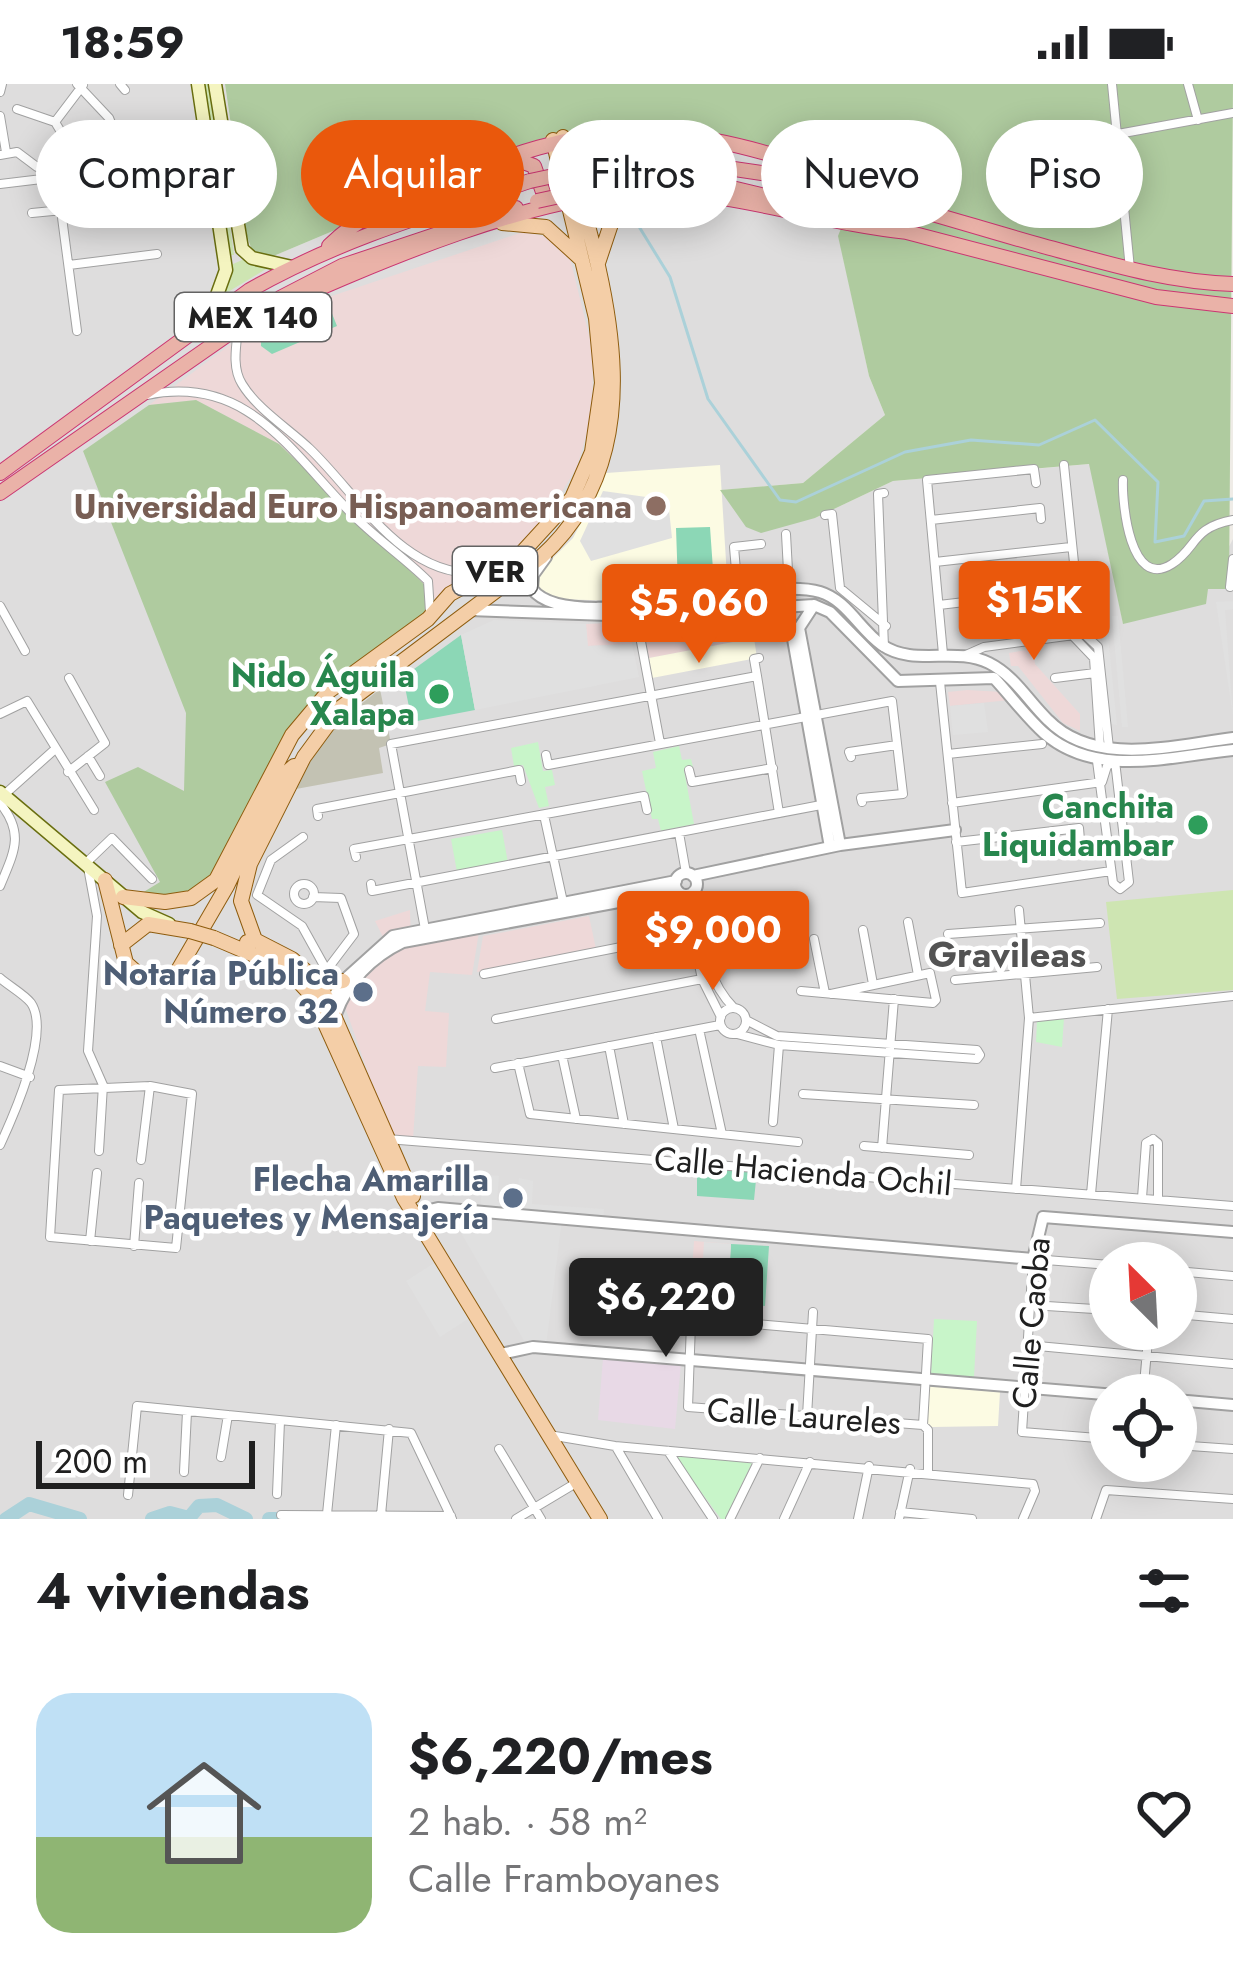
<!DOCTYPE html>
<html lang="es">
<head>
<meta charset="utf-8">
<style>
  body { margin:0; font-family:Jost,sans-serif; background:#f6f6f6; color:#202124; height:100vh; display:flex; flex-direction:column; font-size:45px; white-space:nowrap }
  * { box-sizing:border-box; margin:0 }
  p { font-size:39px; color:#757577 }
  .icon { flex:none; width:66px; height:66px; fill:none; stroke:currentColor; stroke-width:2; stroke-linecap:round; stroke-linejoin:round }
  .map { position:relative; height:1435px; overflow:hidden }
  .sheet { display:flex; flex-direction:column; background:#fff; flex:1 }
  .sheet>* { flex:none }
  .top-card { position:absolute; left:36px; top:36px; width:1161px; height:108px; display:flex; gap:24px }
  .needle { width:78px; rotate:336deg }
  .tools { position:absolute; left:1089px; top:1158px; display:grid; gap:24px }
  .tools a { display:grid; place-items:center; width:108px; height:108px; border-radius:50%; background:#fff; box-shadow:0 6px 30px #0003; font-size:60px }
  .scale { position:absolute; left:36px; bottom:30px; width:219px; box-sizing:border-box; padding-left:12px; border:6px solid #202020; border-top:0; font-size:33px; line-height:42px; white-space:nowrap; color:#202020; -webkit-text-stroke:9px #fff; paint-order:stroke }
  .price { position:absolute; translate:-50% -102px; padding:0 27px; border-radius:12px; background:#ea580c; color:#fff; font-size:39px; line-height:78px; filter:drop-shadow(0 3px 6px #0008) }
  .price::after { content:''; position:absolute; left:50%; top:72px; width:36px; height:27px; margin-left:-18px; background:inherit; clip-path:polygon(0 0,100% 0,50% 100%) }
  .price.current { background:#222; color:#fff }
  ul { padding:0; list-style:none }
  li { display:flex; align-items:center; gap:36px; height:300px; padding:0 36px }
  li+li { border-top:3px solid #e0e0e0 }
  li span { display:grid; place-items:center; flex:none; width:336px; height:240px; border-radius:36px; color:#555 }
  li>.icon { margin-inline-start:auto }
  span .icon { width:144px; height:144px; fill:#fffc; stroke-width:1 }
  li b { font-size:51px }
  h2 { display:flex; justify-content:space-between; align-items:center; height:144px; padding:0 36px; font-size:51px }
  .chip { padding:0 42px; border-radius:54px; background:#fff; box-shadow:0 6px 30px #0003; font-size:42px; line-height:108px }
  .chip.current { background:#ea580c; color:#fff }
  .status { display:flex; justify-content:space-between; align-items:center; height:84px; padding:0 60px; background:#fff; direction:ltr }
  .status svg { height:33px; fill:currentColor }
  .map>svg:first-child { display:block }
</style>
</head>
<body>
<div class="status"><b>18:59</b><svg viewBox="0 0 49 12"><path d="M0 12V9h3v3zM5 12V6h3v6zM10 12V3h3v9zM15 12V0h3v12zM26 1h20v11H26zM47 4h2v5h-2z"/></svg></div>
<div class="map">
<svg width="1233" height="1435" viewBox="0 0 1233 1435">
  <rect width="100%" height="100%" fill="#efece7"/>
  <path fill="#dedddd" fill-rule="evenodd" d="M 0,0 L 225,0 L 247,152 L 264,176 L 530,64 L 610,49 L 745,64 L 859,98 L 839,153 L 869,292 L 885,331 L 803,399 L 721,406 L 740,427 L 815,434 L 893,397 L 1090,380 L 1123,539 L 1207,505 L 1233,455 L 1233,1435 L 0,1435 ZM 1110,1179 L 1176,1179 L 1176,1245 L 1110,1245 ZM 1110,1311 L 1176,1311 L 1176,1377 L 1110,1377 Z"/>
  <path fill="#eed8d8" d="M 523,148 L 548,153 L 570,174 L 593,268 L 592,331 L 577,383 L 541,442 L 503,475 L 425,527 L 423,500 L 279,360 L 196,316 L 149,321 L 266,234 Z
    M 764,533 L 785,550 L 649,574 L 643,539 Z
    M 631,538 L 632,560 L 587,562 L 586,540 Z
    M 1033,565 L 1035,580 L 1080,630 L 1080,647 L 1063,639 L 1018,582 L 1011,582 L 1009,569 Z
    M 967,606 L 1002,608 L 1010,616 L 950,622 L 948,608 Z
    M 410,826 L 411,860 L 479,848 L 472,891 L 430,888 L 425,927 L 449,929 L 446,983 L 418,982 L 413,1055 L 391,1054 L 345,923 L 347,911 L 391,869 L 375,837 Z
    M 589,832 L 596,865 L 477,888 L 483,852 Z
    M 694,1157 L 731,1160 L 727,1219 L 690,1217 Z"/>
  <path fill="#e8d9e6" d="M 603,1274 L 681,1279 L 675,1345 L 598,1336 Z"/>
  <path fill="#fcfbe3" d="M 720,381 L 728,509 L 625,517 L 554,515 L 536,505 L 535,492 L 573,454 L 606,389 Z
    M 754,554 L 757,574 L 652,594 L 649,574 Z
    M 928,1302 L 1000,1308 L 998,1342 L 932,1343 L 925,1337 Z"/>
  <path fill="#c3c2b3" d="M 380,605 L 391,660 L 379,664 L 383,689 L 296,705 L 312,668 L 341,636 Z"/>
  <path fill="#cee5b2" d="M 203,0 L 210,0 L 234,171 L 229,171 Z
    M 244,175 L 266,185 L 223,211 L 229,182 Z
    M 1233,806 L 1233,906 L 1117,915 L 1106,818 Z"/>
  <path fill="#afcb9f" d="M 225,0 L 1233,0 L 1229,505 L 1208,505 L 1206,520 L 1123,540 L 1089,380 L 893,397 L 815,434 L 761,449 L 746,443 L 720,406 L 803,399 L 885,331 L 869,292 L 838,152 L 859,99 L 745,64 L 610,49 L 530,64 L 264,176 L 253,169 L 247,152 Z
    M 196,316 L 279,360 L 430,506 L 425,527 L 415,539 L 307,629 L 214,790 L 190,810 L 167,815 L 137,812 L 160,798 L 105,698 L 138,683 L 184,707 L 186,629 L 83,367 L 149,321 Z"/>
  <path fill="#c8f5c9" d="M 538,658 L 543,687 L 552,686 L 555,701 L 545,703 L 549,722 L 539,724 L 523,681 L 514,682 L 511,664 Z
    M 679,662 L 682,676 L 691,675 L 693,683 L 684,686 L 694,740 L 661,747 L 658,735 L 652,735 L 642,687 L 656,684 L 653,668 Z
    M 502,746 L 508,779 L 457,788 L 451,755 Z
    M 1064,934 L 1062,963 L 1036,958 L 1037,937 Z
    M 934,1235 L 977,1237 L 974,1293 L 931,1290 Z
    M 673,1370 L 752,1379 L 725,1435 L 721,1435 Z"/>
  <path fill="#8cd7b6" d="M 329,222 L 337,242 L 272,270 L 261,262 L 261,251 Z
    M 710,443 L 714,500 L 678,502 L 676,444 Z
    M 461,551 L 475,626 L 412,638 L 403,593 Z
    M 697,1081 L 757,1086 L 754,1116 L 697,1112 Z
    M 731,1160 L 769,1162 L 765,1222 L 727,1219 Z"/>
  <path fill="#e0e0e0" d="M 603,407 L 668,416 L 672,454 L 591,477 L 580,457 Z
    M 1233,517 L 1233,525 L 1225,526 L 1233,632 L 1216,518 Z
    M 1112,532 L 1118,532 L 1128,643 L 1122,643 Z
    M 1100,533 L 1106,533 L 1117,641 L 1111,640 Z
    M 494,536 L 586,540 L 588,562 L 632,560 L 639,593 L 475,626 L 461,551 Z
    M 984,619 L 988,648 L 953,651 L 950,622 Z
    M 1114,683 L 1125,800 L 1118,800 L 1108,684 Z
    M 483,1091 L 499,1092 L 497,1117 L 517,1118 L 519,1094 L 533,1097 L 532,1120 L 604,1125 L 603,1138 L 562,1135 L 546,1262 L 526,1260 L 447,1125 L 480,1127 Z
    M 704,1158 L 731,1160 L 728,1210 L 701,1209 Z
    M 439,1176 L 474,1231 L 440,1253 L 406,1197 Z"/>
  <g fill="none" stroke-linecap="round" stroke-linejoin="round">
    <path stroke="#abd1d9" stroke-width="3" d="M 638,141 L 670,193 L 708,315 L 780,416 L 796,418 L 905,368 L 971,356 L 1039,361 L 1095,336 L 1158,398 L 1155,458 L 1184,452 L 1204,417 L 1233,415"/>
    <path stroke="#abd1d9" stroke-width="14" d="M 6,1435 L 29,1420 L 80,1435
      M 152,1435 L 170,1429 L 189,1434 L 199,1422 L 217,1421 L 246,1435
      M 269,1435 L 301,1435"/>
    <g stroke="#a1a1a1" stroke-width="10">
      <path id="minor" d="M 77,0 L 109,34 L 126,76
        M 120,0 L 125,6
        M 1112,0 L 1130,185
        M 1188,0 L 1198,36
        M 0,8 L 2,0
        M 17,25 L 55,38 L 79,78
        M 0,32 L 6,68
        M 55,38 L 83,1
        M 1118,50 L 1233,29
        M 0,71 L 17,68 L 37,83 L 206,63
        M 92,84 L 98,123
        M 0,100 L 208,75
        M 61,126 L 77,247
        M 32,129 L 145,118
        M 69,181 L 157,170
        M 238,245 C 236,263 232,284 242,300 C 257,325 289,345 310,365 C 359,412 402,493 479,489
        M 147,311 C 247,290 290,367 351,429 C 375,454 404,473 428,497 L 430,528
        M 1064,381 L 1081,547
        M 1123,396 C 1122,419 1130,507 1172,480 C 1198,463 1191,444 1233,436
        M 884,409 L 878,410 L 884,563
        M 825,431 L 832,430 L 840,504 L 886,542
        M 931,436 L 1040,424 L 1041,435
        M 786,450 L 789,505
        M 935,478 L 1071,463
        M 1230,503 L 1233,475
        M 738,510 L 734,463 L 761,460
        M 939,521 L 1049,508 L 1051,520
        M 0,522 L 25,567
        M 636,531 L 660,659
        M 1081,547 L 1098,563 L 1109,664
        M 1073,552 L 1094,574 L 1100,663
        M 943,570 L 927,396 L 1034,385 L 1036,399
        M 966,571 L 984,563 L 1074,551
        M 759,574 L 754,575 L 757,592 L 779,729
        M 1055,594 L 1095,589
        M 940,598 L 962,809 L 1111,787
        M 0,630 L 27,617 L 94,726
        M 948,670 L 1042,660
        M 546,671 L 548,681 L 892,617 L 903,710 L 861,714 L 862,718
        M 88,672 L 100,692
        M 851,673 L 849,668 L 897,661
        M 1097,677 L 1113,799 L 1120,805 L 1129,798 L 1115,677
        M 689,686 L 692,698 L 773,684
        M 68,688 L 105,659 L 69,594
        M 5,710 L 53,667
        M 0,719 C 25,750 14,768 0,802
        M 952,719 L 1102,698 L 1107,682 L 1115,677
        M 544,731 L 563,818
        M 318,732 L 317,725 L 519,686 L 521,697
        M 679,749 L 686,789
        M 303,753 L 271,776 L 257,811 L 302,842 L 327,887
        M 956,758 L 1079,744 L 1080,756
        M 356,773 L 354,765 L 644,712 L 647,726
        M 371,800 L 372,807 L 821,721
        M294 810a10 10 0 1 1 20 0a10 10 0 1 1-20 0Z
        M 693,807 C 702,849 703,893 734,924
        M 684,810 L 702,895 L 721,933
        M 313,813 L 341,814 L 354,850 L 326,887
        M 908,838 L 918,891
        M 425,845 L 391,660 L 757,592
        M 863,846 L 873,900
        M 701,849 L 762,836
        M 948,850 L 1100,839
        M 814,855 L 825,909
        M 484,890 L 692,849
        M 0,894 C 9,902 24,910 31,919 C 51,948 13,1033 0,1061
        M 955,896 L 1097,883
        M 801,907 L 933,919 L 936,916 L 930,889 L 831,910
        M720 937a13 13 0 1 1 26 0a13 13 0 1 1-26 0Z
        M 1029,934 L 1233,912
        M 496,935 L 702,895
        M 699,945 L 722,1050
        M 737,950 L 779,961 L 977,975 L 980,971 L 977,966 L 777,952 L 746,936
        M 656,953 L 674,1045
        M 609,962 L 624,1040
        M 562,971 L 576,1035
        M 518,979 L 530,1030 L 798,1058
        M 0,982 L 30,993
        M 495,984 L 720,941
        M 150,1002 L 192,1010 L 176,1164 L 50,1153 L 59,1006 Z
        M 803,1010 L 974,1021
        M 773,1038 L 779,961
        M 387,1055 L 1233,1122
        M 1153,1055 L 1158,1059 L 1158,1116
        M 864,1062 L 969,1071
        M 882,1064 L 894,915
        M 99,1067 L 103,1001 L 88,967 L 97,832 L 87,778 L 112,754 L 152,795
        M 141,1076 L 150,1002
        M 1016,1105 L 1029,934 L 1019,826
        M 1091,1110 L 1108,925
        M 1142,1114 L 1146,1059 L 1153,1055
        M 90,1157 L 97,1089
        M 134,1162 L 139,1099
        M 1110,1181 L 1033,1175 L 1022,1348 L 1110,1355
        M 1176,1187 L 1233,1192
        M 1031,1221 L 1110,1226
        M 1176,1230 L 1233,1235
        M 697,1235 L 928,1255 L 923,1341 L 688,1323 L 691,1239 Z
        M 1027,1261 L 1233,1280
        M 1143,1311 L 1149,1245
        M 807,1332 L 813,1228
        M 923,1341 L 928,1346 L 928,1387
        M 549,1351 L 615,1362 L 1033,1400 L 1035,1407 L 1023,1435
        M 1176,1361 L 1233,1365
        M 616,1363 L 658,1435
        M 499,1365 L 541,1435
        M 668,1367 L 713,1435
        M 221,1373 L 228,1331
        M 184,1388 L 187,1328
        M 277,1410 L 280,1337
        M 128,1411 L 137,1322 L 411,1349 L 452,1435
        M 900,1428 L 972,1435
        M 327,1430 L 336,1341
        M 281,1431 L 451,1432
        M 381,1431 L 389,1345
        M 516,1435 L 576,1399
        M 730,1435 L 760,1374
        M 784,1435 L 810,1378
        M 858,1435 L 869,1382
        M 899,1435 L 910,1385
        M 1096,1435 L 1106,1406 L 1233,1415"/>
    </g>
    <g stroke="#a1a1a1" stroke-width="14">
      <path id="tertiary" d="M 546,473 L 533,491 L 532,505 C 569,554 762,490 820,508 C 847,516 860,546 882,561 C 914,583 955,562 989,579 C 1015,592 1028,617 1048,636 C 1095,684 1174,661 1233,654
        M 814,521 L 799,544 L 840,761
        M 777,523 L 790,538 L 830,763
        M 469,526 L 636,532 L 814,521 L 830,528 L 898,597 L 994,594 C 1011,612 1026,633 1044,649 C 1096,695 1171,672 1233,666
        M675 800a11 11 0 1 1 22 0a11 11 0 1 1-22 0Z
        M 693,792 L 840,761 L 955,746
        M 327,924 L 343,897 L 393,852 L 676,797
        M 336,930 C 348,897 372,873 403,858 L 678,807
        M 413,1130 L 438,1124 L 1033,1175 L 1043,1133 L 1233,1148
        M 501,1270 L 533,1263 L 1116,1311
        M 1176,1316 L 1233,1321"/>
    </g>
    <g stroke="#696e0f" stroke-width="15">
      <path id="secondary" d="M 198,0 L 226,186 L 208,236
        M 215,0 L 242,165 L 252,174 L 292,183
        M 0,708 L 142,828 L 169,840"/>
    </g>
    <g stroke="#8e5c0e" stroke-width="16">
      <path id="primary" d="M 502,139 L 546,143 L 580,174
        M 598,179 L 612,137 L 647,108
        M 105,796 L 126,879 L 144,895 L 164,896 L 177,888 L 227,802 L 278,696 L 294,682
        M 123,813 L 165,818 L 191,814 L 216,796 L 292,651 L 329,607 L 428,535 L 450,510 L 518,473 L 572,414 L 592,368 L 602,299 L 596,234 L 553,56
        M 214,854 L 287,885 L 313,913 L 404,1114 L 600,1435
        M 255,856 L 241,817 L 250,780 L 304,673 L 340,624 L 541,473 C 663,362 601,188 563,53
        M 247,858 L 255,856 L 292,875 L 320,900 L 413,1112
        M 121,861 L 148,840 L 190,847
        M 320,900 L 343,897"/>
    </g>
    <g stroke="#cb3672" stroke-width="16">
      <path id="trunk" d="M 509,73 L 534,82 L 545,114 L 540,124
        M 600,82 C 751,67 900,122 1043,162 C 1106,179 1167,198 1233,200
        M 623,100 L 711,99 L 860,135
        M 598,112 L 585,70 L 602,51
        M 899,146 L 1156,213 L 1233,222
        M 329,162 C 361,130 398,117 440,100 C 586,36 663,34 815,84 C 846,94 883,101 909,121
        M 280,214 L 342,182 L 516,124
        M 252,234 C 362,185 543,103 663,108 C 746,111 825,140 908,148
        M 0,389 L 250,206 C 342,154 431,129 530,97
        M 0,409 L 257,230"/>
    </g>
    <use href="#minor" stroke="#fff" stroke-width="8"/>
    <use href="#tertiary" stroke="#fff" stroke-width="10"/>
    <use href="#secondary" stroke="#f4f4c0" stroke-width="12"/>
    <use href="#primary" stroke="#f4cea7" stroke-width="14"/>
    <use href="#trunk" stroke="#eab2a8" stroke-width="14"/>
    <g stroke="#8e5c0e" stroke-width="16" stroke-linecap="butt">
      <path id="primary-bridge" d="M 190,847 L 214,854"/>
    </g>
    <g stroke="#cb3672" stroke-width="16" stroke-linecap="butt">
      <path id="trunk-bridge" d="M 530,97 L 600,82
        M 537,117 L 606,102"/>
    </g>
    <use href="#primary-bridge" stroke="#f4cea7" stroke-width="14"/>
    <use href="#trunk-bridge" stroke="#eab2a8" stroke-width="14"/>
  </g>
  <circle fill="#8d6e63" stroke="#fff" stroke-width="4.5" cx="656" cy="422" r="12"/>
  <g fill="#2e9e5b" stroke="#fff" stroke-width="4.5">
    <circle cx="439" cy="610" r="12"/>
    <circle cx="1198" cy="741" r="12"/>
  </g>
  <g fill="#5c6f8a" stroke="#fff" stroke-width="4.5">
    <circle cx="363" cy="908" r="12"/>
    <circle cx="513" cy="1114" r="12"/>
  </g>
  <g text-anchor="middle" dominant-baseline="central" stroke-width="9" stroke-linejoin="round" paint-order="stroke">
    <g fill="#fff" stroke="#636363" stroke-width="3">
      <rect x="175" y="209" width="156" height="48" rx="9"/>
      <rect x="453" y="463" width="84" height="48" rx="9"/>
    </g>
    <g font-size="30" font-weight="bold" fill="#202020">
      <text x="253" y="233">MEX 140</text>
      <text x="495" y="487">VER</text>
    </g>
    <g font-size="33" font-weight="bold" fill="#785e54" stroke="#fff" text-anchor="end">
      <text x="632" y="422">Universidad Euro Hispanoamericana</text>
    </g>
    <g font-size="33" font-weight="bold" fill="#27864d" stroke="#fff" text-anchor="end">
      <text x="415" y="591">Nido Águila<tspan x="415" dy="38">Xalapa</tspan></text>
      <text x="1174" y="722">Canchita<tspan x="1174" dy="38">Liquidambar</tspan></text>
    </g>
    <g font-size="33" font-weight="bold" fill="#4e5e75" stroke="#fff" text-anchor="end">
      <text x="339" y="889">Notaría Pública<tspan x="339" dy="38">Número 32</tspan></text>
      <text x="489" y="1095">Flecha Amarilla<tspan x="489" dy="38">Paquetes y Mensajería</tspan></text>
    </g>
    <g font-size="33" fill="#202020" stroke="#fff">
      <text transform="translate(803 1087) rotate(5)">Calle Hacienda Ochil</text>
      <text transform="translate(1031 1239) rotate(-85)">Calle Caoba</text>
      <text transform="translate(804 1332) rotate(4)">Calle Laureles</text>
    </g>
    <g font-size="36" font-weight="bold" fill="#535353" stroke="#fff">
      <text x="1007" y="870">Gravileas</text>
    </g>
  </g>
</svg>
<div class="tools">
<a><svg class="needle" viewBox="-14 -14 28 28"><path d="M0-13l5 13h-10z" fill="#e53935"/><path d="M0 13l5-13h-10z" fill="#757577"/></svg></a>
<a><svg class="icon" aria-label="locate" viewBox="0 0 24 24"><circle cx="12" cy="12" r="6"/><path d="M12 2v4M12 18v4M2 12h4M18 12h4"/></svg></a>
</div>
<div class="scale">200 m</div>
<b class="price" style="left:1034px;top:579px">$15K</b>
<b class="price" style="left:699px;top:582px">$5,060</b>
<b class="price" style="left:713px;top:909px">$9,000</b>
<b class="price current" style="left:666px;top:1276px">$6,220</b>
<div class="top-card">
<a class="chip">Comprar</a>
<a class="chip current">Alquilar</a>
<a class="chip">Filtros</a>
<a class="chip">Nuevo</a>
<a class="chip">Piso</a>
</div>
</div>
<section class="sheet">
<h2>4 viviendas<svg class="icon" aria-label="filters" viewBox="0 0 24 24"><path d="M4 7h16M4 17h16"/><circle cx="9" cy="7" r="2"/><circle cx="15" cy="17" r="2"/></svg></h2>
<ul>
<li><span style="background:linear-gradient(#bfe0f5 60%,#8fb573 0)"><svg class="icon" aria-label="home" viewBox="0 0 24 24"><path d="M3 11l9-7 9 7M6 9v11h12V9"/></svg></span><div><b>$6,220/mes</b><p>2 hab. · 58 m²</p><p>Calle Framboyanes</p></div><svg class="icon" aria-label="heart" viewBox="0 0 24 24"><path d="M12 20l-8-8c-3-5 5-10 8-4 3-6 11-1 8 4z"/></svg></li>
</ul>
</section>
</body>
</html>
